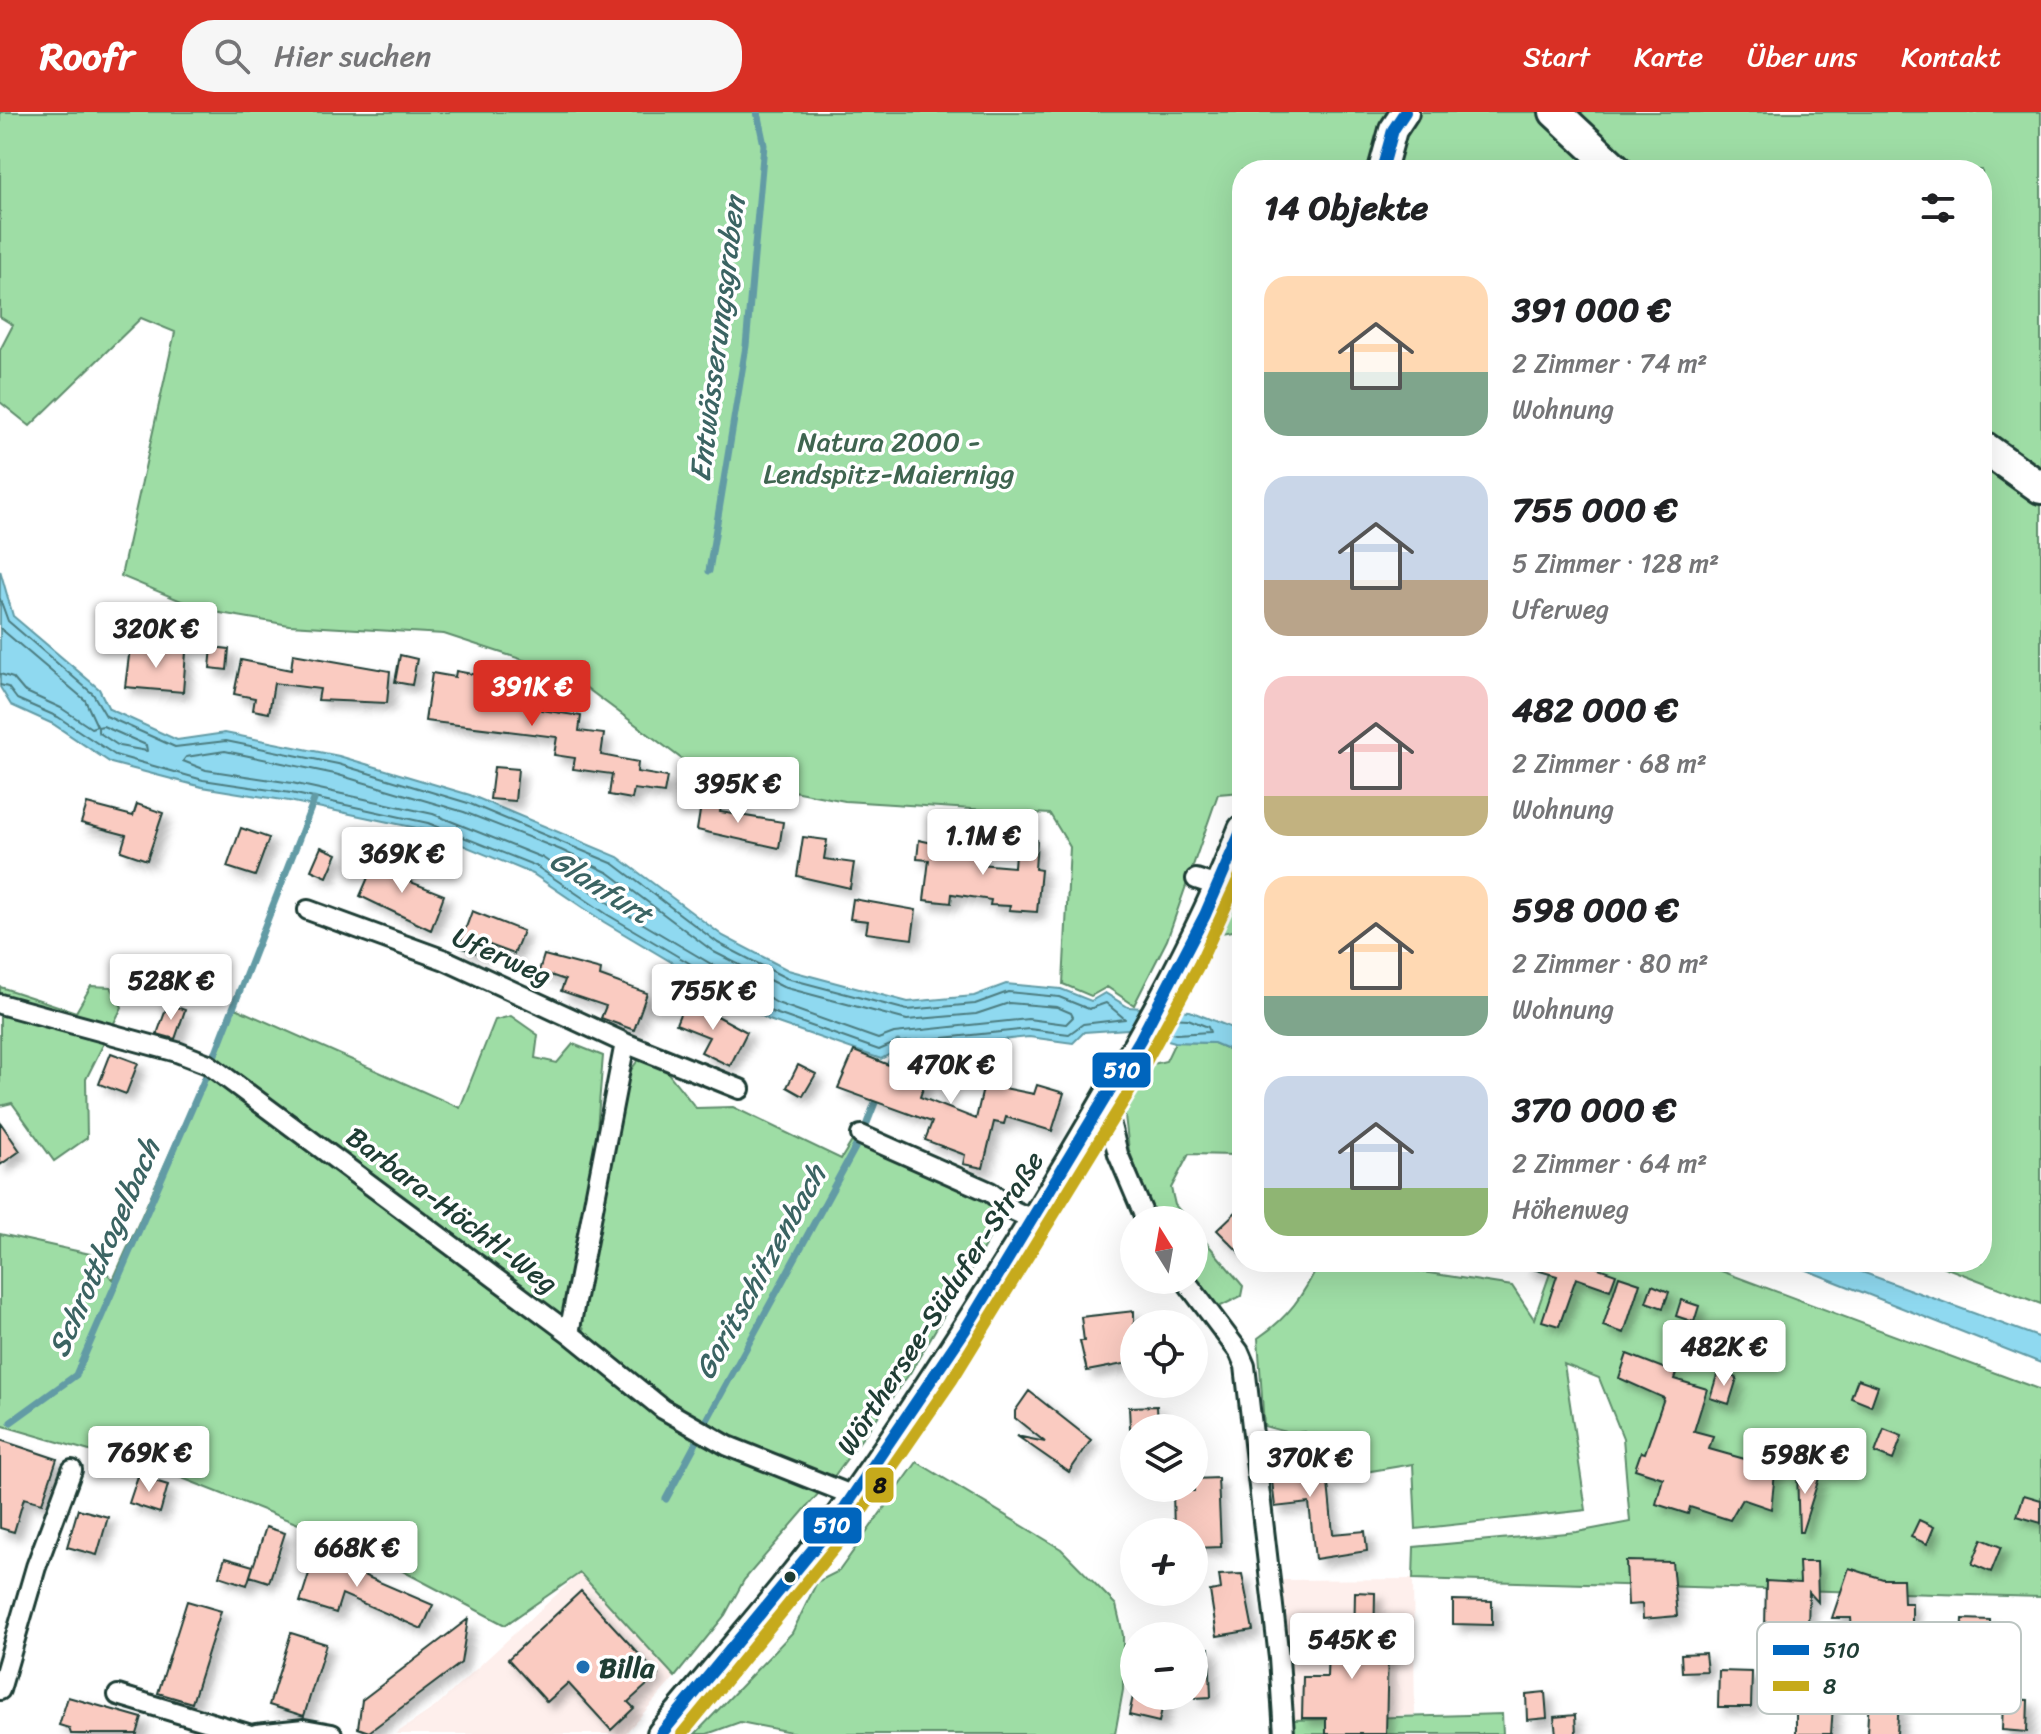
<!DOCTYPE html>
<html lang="de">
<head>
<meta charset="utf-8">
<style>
  body { margin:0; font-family:Sriracha,sans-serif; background:#f6f6f6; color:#202124; height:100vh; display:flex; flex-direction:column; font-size:30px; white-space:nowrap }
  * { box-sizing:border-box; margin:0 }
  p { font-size:26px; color:#757577 }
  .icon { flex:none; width:44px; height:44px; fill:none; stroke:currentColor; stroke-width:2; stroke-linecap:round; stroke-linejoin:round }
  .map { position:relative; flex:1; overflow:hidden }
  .details { position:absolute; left:1232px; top:48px; width:760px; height:1112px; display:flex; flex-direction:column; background:#fff; border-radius:32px; box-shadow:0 8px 32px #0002 }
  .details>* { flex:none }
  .needle { width:52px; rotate:349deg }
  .tools { position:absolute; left:1120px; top:1094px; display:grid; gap:16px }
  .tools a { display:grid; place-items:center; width:88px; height:88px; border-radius:50%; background:#fff; box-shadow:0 8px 32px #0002; font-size:40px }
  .price { position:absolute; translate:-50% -68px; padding:0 18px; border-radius:8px; background:#fff; color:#222; font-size:26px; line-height:52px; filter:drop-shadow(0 2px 4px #0008) }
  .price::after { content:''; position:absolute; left:50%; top:48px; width:24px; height:18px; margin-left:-12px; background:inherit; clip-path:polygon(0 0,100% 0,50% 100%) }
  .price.active { background:#d93025; color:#fff }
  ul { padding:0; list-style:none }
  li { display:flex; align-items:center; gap:24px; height:200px; padding:0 32px }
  li span { display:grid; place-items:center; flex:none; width:224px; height:160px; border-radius:24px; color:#555 }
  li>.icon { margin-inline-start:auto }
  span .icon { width:96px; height:96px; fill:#fffc; stroke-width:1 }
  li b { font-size:34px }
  h2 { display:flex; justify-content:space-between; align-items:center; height:96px; padding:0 32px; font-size:34px }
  header { display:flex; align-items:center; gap:48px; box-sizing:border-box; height:112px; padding:0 40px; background:#d93025; color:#fff }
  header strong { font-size:38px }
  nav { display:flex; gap:44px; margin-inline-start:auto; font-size:28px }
  .search { width:560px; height:72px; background:#f6f6f6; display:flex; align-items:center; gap:20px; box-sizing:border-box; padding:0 28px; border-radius:32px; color:#757577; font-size:30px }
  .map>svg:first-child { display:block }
</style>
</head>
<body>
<header>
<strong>Roofr</strong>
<div class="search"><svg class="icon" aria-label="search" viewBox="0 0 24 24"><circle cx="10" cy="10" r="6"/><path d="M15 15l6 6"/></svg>Hier suchen</div>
<nav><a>Start</a><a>Karte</a><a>Über uns</a><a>Kontakt</a></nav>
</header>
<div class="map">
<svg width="2041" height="1622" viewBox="0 0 2041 1622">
  <defs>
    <filter id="shadow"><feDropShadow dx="7" dy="7" stdDeviation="4" flood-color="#0004"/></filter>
  </defs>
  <rect width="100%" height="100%" fill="#fff"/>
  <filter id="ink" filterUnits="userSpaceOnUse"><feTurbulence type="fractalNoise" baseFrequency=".0125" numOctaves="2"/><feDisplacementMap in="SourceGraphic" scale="16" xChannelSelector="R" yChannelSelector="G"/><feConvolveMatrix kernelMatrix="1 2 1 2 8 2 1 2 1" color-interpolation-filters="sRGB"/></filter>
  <g filter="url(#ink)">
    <path fill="#feefec" d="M 580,1461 L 675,1565 L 625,1622 L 395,1622 L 435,1595 Z
      M 1413,1467 L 1415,1603 L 1293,1608 L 1282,1468 Z"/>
    <path fill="#9edda5" stroke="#5e8d6c" stroke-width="2" d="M 0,0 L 2041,0 L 2041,1192 L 1931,1150 L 1982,1150 L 1982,58 L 1242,58 L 1242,680 L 1218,682 L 1167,828 L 1134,893 L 1107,875 L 1091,884 L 1063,872 L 1070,735 L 1050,702 L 845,689 L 767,674 L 690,653 L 569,563 L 444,522 L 289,513 L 203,498 L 121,464 L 175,220 L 141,206 L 30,314 L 0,290 L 0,238 L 13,213 L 0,205 Z
      M 1242,760 L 1242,817 L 1217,822 Z
      M 91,874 L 111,875 L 122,895 L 86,967 L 87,1026 L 54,1049 L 12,991 L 0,994 L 0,875 L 76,900 Z
      M 235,896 L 460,996 L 495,908 L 511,904 L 538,923 L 535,946 L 557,951 L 573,932 L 603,944 L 594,1053 L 562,1226 L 593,1254 L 687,1324 L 819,1381 L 744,1468 L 725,1503 L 675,1565 L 580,1461 L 505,1513 L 359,1436 L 182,1366 L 0,1313 L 0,1122 L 90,1142 L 113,1168 Z
      M 1175,930 L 1214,931 L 1242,943 L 1242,1032 L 1234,1043 L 1189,1042 L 1171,1076 L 1175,1093 L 1188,1108 L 1156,1108 L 1129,1038 L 1124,995 L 1149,953 L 1166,949 Z
      M 641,944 L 660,951 L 696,996 L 733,995 L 841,1047 L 854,1026 L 989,1087 L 1004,1101 L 910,1261 L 832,1367 L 700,1313 L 665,1291 L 587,1226 L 580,1207 L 626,965 Z
      M 1194,1116 L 1243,1174 L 1241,1184 L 1217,1196 L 1194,1166 Z
      M 1319,1150 L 1358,1150 L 1512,1174 L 1534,1207 L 1554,1150 L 1697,1150 L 2041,1278 L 2041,1485 L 1413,1467 L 1414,1435 L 1577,1420 L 1630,1410 L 1623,1326 L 1599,1266 L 1564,1252 L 1586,1398 L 1416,1417 L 1413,1352 L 1335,1365 L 1327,1331 L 1264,1314 L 1258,1226 C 1288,1206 1304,1183 1319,1150 Z
      M 917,1350 L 1061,1437 L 1116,1493 L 1123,1523 L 1123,1578 L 1115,1622 L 801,1622 L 740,1610 L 707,1622 L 695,1622 L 792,1521 L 817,1470 L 839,1459 Z
      M 1502,1602 L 1503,1622 L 1293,1622 L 1293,1608 Z"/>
    <path fill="#8fd9f0" stroke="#629ba5" stroke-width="2" d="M 0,458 L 13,504 L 99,577 L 109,597 L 177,628 L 225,621 L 339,644 L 470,683 L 618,745 L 723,824 L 788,858 L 908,890 L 974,884 L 1006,872 L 1061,877 L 1091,889 L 1105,881 L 1128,895 L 1190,899 L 1242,920 L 1242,943 L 1214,931 L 1175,930 L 1128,917 L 1084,920 L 1073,931 L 1029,925 L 896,939 L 881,947 L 769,908 L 604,810 L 533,762 L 426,718 L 289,689 L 202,675 L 111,651 L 53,612 L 11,593 L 0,575 Z
      M 1786,1150 L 1835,1150 L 2041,1226 L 2041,1251 Z"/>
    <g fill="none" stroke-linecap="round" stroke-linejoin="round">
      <path stroke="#4c7b7f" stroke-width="2" d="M 0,487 L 8,509 L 93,582 L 106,604 L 175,635 L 226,629 L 338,652 L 468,691 L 614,752 L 718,831 L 786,866 L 907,898 L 975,892 L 1008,880 L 1059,885 L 1089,897 L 1106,891 L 1125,907 L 1083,912 L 1069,922 L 1029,917 L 895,931 L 879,938 L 772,900 L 608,803 L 536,754 L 428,711 L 291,681 L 203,668 L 115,643 L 58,605 L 17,587 L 8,575 L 0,573
        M 0,516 L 85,588 L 97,614 L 91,616 L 61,596 L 24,579 L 13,566 L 0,562
        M 103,614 L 146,633 L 147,639 L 119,634 L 98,620 L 98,615 Z
        M 225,639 L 335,662 L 464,700 L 561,738 L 609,761 L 714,840 L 783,875 L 907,908 L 976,902 L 1009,891 L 1057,895 L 1071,901 L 1073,905 L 1066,912 L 1028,907 L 894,921 L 878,927 L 777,891 L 613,794 L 543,746 L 433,702 L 292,671 L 206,658 L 183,649 L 186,645 Z
        M 1162,919 L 1176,922 L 1210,920 L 1208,915 L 1188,907 L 1169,906"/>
      <path stroke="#629ba5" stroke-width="7" d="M 709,459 L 746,234 L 764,33 L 757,0
        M 212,950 L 314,688
        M 887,960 L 898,931
        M 867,1011 L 878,983
        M 707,1308 L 856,1034
        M 11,1310 L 76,1263 L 209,957
        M 666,1387 L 696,1331"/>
    </g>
    <path fill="#facbc1" stroke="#1f3d34" stroke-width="2" filter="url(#shadow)" d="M 212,535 L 229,537 L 227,558 L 210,556 Z
      M 130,536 L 186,540 L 183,580 L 125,575 Z
      M 293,542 L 390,559 L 387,591 L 318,588 L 320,577 L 274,571 L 269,601 L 253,598 L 255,586 L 234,582 L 241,548 L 291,558 Z
      M 400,543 L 417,547 L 412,573 L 395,570 Z
      M 456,559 L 483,564 L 481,577 L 543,587 L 541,598 L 581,604 L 579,619 L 604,622 L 601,643 L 638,650 L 637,660 L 667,665 L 664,681 L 634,677 L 632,687 L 609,683 L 612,662 L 573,657 L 575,646 L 554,643 L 557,625 L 425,609 L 432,561 L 455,565 Z
      M 494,655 L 518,657 L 515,689 L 490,687 Z
      M 702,687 L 722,690 L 720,700 L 783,710 L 779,736 L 697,718 Z
      M 87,692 L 133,704 L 137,692 L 163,701 L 147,748 L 121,739 L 126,723 L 81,711 Z
      M 241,716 L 269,726 L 255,764 L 227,755 Z
      M 803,725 L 827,728 L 824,747 L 854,751 L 850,776 L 797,764 Z
      M 1016,727 L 1037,728 L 1035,757 L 1041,758 L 1037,800 L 1009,798 L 1010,794 L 990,793 L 991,788 L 952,782 L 951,791 L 924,788 L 929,748 L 917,747 L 919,728 L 937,732 L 936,738 L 980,745 L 979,752 L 1014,755 Z
      M 321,735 L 337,742 L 327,765 L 311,758 Z
      M 376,747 L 406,760 L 403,767 L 444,783 L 431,818 L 360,784 Z
      M 853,787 L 916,798 L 912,827 L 866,821 L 868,809 L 850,807 Z
      M 472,799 L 523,819 L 514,842 L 487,832 L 483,843 L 459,835 Z
      M 544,843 L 601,858 L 600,864 L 647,881 L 634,918 L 601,906 L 606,894 L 561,879 L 565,868 L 539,859 Z
      M 686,887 L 747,920 L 730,954 L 701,940 L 709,925 L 676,912 Z
      M 168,892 L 185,898 L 175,927 L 157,922 Z
      M 854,939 L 926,968 L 920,985 L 976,1007 L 984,972 L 1034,982 L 1037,973 L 1064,981 L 1052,1019 L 1006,1005 L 1004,1012 L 994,1010 L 983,1056 L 963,1052 L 965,1043 L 925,1028 L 932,1010 L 838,976 Z
      M 111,941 L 138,951 L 126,982 L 99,972 Z
      M 798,953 L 816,962 L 803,984 L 787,975 Z
      M 0,1010 L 20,1039 L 0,1053 Z
      M 1242,1094 L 1242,1143 L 1217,1118 Z
      M 1527,1150 L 1581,1150 L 1616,1162 L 1610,1178 L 1576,1166 L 1559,1214 L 1542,1209 L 1557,1164 L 1526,1155 Z
      M 1619,1164 L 1640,1171 L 1624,1221 L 1603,1214 Z
      M 1652,1173 L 1669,1180 L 1663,1196 L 1646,1190 Z
      M 1681,1188 L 1699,1194 L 1694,1210 L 1676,1204 Z
      M 1134,1199 L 1134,1250 L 1087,1259 L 1080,1229 L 1084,1229 L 1081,1205 Z
      M 1627,1242 L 1676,1261 L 1674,1267 L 1707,1277 L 1694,1319 L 1713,1324 L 1709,1337 L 1759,1351 L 1761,1347 L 1776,1352 L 1771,1397 L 1742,1387 L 1730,1408 L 1690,1395 L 1688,1402 L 1656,1392 L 1663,1366 L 1635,1357 L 1641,1340 L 1645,1341 L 1664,1286 L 1619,1266 Z
      M 1718,1260 L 1737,1266 L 1729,1292 L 1710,1286 Z
      M 1858,1267 L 1878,1274 L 1871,1294 L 1851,1286 Z
      M 1029,1279 L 1091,1328 L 1069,1360 L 1017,1324 L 1045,1330 L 1015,1306 L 1015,1299 Z
      M 1157,1294 L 1158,1316 L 1130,1316 L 1129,1295 Z
      M 1884,1317 L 1902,1324 L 1893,1348 L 1875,1341 Z
      M 1305,1320 L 1311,1373 L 1328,1371 L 1333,1422 L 1365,1419 L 1367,1439 L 1315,1447 L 1309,1391 L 1275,1395 L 1270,1351 L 1282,1350 L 1280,1323 Z
      M 0,1328 L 57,1347 L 42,1391 L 24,1386 L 14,1420 L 0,1416 Z
      M 1797,1359 L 1819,1366 L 1802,1420 L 1799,1420 Z
      M 138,1364 L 168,1373 L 160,1401 L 129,1391 Z
      M 1218,1366 L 1221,1435 L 1194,1436 L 1194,1420 L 1174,1420 L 1173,1379 L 1194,1379 L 1194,1367 Z
      M 2024,1383 L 2041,1388 L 2041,1411 L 2017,1404 Z
      M 78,1397 L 108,1405 L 97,1443 L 67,1435 Z
      M 1919,1408 L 1934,1415 L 1927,1432 L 1911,1425 Z
      M 266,1415 L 285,1421 L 269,1470 L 250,1464 Z
      M 1982,1427 L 2001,1435 L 1991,1460 L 1972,1452 Z
      M 318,1433 L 353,1444 L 349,1457 L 433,1493 L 422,1517 L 342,1482 L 336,1501 L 300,1490 Z
      M 225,1446 L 253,1454 L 247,1473 L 219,1464 Z
      M 1626,1449 L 1672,1450 L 1677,1504 L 1643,1507 L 1642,1492 L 1628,1493 Z
      M 1799,1450 L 1817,1450 L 1818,1490 L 1809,1480 L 1808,1517 L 1765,1516 L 1766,1469 L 1800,1471 Z
      M 1849,1456 L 1883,1467 L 1903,1467 L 1904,1491 L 1912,1491 L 1912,1559 L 1895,1558 L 1896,1537 L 1892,1537 L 1892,1531 L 1853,1530 L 1851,1506 L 1832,1506 Z
      M 1242,1462 L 1253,1518 L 1217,1524 L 1210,1479 L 1221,1477 L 1219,1463 Z
      M 581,1479 L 658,1563 L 628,1590 L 634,1596 L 611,1618 L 568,1571 L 547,1590 L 508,1547 Z
      M 1355,1480 L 1375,1481 L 1374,1535 L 1388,1535 L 1386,1622 L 1326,1622 L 1326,1606 L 1302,1606 L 1303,1565 L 1327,1565 L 1328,1534 L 1354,1535 Z
      M 1453,1488 L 1492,1489 L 1492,1513 L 1453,1512 Z
      M 187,1489 L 221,1499 L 192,1591 L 158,1581 Z
      M 468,1507 L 461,1551 L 369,1620 L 358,1616 L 362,1588 Z
      M 1963,1507 L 1990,1508 L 1990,1528 L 1962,1528 Z
      M 291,1521 L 326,1532 L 304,1604 L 269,1593 Z
      M 1194,1536 L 1209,1536 L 1211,1585 L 1194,1586 Z
      M 1705,1541 L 1707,1559 L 1682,1560 L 1681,1542 Z
      M 1719,1559 L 1752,1560 L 1751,1595 L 1718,1595 Z
      M 1803,1564 L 1835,1564 L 1831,1622 L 1796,1622 L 1796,1590 L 1803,1591 Z
      M 1545,1580 L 1547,1606 L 1527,1608 L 1526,1582 Z
      M 1133,1584 L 1165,1584 L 1159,1610 L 1129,1603 Z
      M 1869,1584 L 1899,1586 L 1897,1622 L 1867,1622 Z
      M 68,1585 L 142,1606 L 137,1622 L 71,1622 L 69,1616 L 59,1613 Z
      M 2003,1587 L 2028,1588 L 2027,1620 L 2002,1618 Z
      M 1575,1603 L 1576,1622 L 1556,1622 L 1554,1605 Z"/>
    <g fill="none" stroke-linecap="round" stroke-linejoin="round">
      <g stroke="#1f3d34" stroke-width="24">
        <path id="street" d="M 1196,767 L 1220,775
          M 308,798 L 445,848 L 625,931 L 740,977
          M 0,892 L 177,940 L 208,952 L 569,1221 L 663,1297 L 728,1334 L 854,1384
          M 1105,989 L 1118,1042 L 1146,1108
          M 861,1023 L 990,1080 L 1014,1099 L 1034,1108
          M 1185,1168 L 1239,1240 L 1245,1254 L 1279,1546 L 1284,1622
          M 569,1221 L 625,931
          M 0,1578 L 36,1455 L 72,1358
          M 118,1583 L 248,1622
          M 256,1622 L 304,1617 L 332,1622"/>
      </g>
      <g stroke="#1f3d34" stroke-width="32">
        <path id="secondary" d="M 1382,58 L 1393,18 L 1405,0
          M 661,1622 C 727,1543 796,1466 856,1381 C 931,1274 1001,1163 1069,1050 C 1133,942 1197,834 1242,717"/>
      </g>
      <g stroke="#1f3d34" stroke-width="36">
        <path id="primary" d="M 1555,0 L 1617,58
          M 1982,334 L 2041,376"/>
      </g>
      <use href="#street" stroke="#fff" stroke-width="18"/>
      <use href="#secondary" stroke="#fff" stroke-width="26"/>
      <use href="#primary" stroke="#fff" stroke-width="30"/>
      <g stroke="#fff" stroke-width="18">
        <path id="bus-1" d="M 1382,58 L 1393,18 L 1405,0
          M 661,1622 L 833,1413 L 965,1218 L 1140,928 L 1205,803 L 1242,717"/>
      </g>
      <g stroke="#fff" stroke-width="18">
        <path id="bus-2" d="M 682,1622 L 846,1422 L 952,1268 L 1131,977 L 1199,853 L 1242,759"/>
      </g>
      <use href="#bus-1" stroke="#0065bd" stroke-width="12"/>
      <use href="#bus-2" stroke="#c6aa1b" stroke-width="12"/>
    </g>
  </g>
  <circle fill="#1f3d34" stroke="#fff" stroke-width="3" cx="790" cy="1465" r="7"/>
  <circle fill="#1f6fb2" stroke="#fff" stroke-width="3" cx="583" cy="1555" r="8"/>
  <g text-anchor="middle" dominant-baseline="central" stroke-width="7" stroke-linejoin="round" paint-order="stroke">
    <g font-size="28" fill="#3f6550" stroke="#fff">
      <text x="889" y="329">Natura 2000 -<tspan x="889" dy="32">Lendspitz-Maiernigg</tspan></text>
    </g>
    <g font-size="28" fill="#1f3d34" stroke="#fff">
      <text transform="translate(502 844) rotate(24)">Uferweg</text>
      <text transform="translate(452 1098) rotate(37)">Barbara-Höchtl-Weg</text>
      <text transform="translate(940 1191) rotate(-57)">Wörthersee-Südufer-Straße</text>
    </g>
    <g font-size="28" font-weight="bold" fill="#1f3d34" stroke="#fff" text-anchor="start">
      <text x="599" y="1555">Billa</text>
    </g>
    <g font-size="30" font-style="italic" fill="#3b6463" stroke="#fff">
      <text transform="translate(717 227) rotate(-83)">Entwässerungsgraben</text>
      <text transform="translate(601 775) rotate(32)">Glanfurt</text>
      <text transform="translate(104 1136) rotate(-66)">Schrottkogelbach</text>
      <text transform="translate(760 1160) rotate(-61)">Goritschitzenbach</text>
    </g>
  </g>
  <rect x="1757" y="1510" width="264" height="92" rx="12" fill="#fff" stroke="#bcc5c2" stroke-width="2"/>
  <rect x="1773" y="1533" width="36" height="10" fill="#0065bd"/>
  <rect x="1773" y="1569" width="36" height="10" fill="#c6aa1b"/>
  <g font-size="22" fill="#1f3d34">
    <text x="1823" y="1546">510</text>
    <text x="1823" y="1582">8</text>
  </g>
  <g stroke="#fff" stroke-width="3">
    <rect x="1091" y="939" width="61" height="38" rx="8" fill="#0065bd"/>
    <rect x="864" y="1354" width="31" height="38" rx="8" fill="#c6aa1b"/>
    <rect x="802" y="1394" width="61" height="39" rx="8" fill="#0065bd"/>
  </g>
  <g font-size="22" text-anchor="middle" font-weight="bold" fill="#fff">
    <text x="1122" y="966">510</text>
    <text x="832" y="1421">510</text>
  </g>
  <g font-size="22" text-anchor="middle" font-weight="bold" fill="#111">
    <text x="880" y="1381">8</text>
  </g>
</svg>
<div class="tools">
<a><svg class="needle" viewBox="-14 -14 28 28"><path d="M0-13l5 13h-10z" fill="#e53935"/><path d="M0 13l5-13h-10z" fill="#757577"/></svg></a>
<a><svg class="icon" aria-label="locate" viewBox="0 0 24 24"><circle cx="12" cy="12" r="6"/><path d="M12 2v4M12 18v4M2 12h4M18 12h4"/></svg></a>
<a><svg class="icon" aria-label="layers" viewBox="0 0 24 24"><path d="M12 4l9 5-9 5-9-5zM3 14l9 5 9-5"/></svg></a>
<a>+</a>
<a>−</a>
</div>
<b class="price" style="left:156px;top:558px">320K €</b>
<b class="price active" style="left:532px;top:616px">391K €</b>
<b class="price" style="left:738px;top:713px">395K €</b>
<b class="price" style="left:983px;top:765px">1.1M €</b>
<b class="price" style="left:402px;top:783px">369K €</b>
<b class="price" style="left:171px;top:910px">528K €</b>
<b class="price" style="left:713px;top:920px">755K €</b>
<b class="price" style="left:951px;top:994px">470K €</b>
<b class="price" style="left:1724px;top:1276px">482K €</b>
<b class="price" style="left:149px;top:1382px">769K €</b>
<b class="price" style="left:1805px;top:1384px">598K €</b>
<b class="price" style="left:1310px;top:1387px">370K €</b>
<b class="price" style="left:357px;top:1477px">668K €</b>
<b class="price" style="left:1352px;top:1569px">545K €</b>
<section class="details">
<h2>14 Objekte<svg class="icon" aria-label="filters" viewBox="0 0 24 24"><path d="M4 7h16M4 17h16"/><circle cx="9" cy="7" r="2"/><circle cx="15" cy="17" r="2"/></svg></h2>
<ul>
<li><span style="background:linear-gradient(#ffd9b3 60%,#7fa58c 0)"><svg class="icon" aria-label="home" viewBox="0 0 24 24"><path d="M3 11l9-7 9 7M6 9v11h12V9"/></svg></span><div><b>391 000 €</b><p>2 Zimmer · 74 m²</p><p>Wohnung</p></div></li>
<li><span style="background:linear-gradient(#c9d6e8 65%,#b9a48a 0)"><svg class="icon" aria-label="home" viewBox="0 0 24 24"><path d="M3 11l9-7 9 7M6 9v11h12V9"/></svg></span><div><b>755 000 €</b><p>5 Zimmer · 128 m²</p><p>Uferweg</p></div></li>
<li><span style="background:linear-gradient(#f6c9c9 75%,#c2b280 0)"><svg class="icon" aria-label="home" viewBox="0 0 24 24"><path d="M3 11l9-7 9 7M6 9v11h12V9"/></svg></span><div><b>482 000 €</b><p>2 Zimmer · 68 m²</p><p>Wohnung</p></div></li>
<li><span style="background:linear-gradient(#ffd9b3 75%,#7fa58c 0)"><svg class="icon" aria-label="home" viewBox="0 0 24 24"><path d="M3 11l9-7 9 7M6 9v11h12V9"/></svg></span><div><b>598 000 €</b><p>2 Zimmer · 80 m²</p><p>Wohnung</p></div></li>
<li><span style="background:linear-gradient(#c9d6e8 70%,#8fb573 0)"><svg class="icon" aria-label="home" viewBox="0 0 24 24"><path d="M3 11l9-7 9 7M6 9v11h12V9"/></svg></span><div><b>370 000 €</b><p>2 Zimmer · 64 m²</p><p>Höhenweg</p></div></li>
</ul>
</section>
</div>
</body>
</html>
